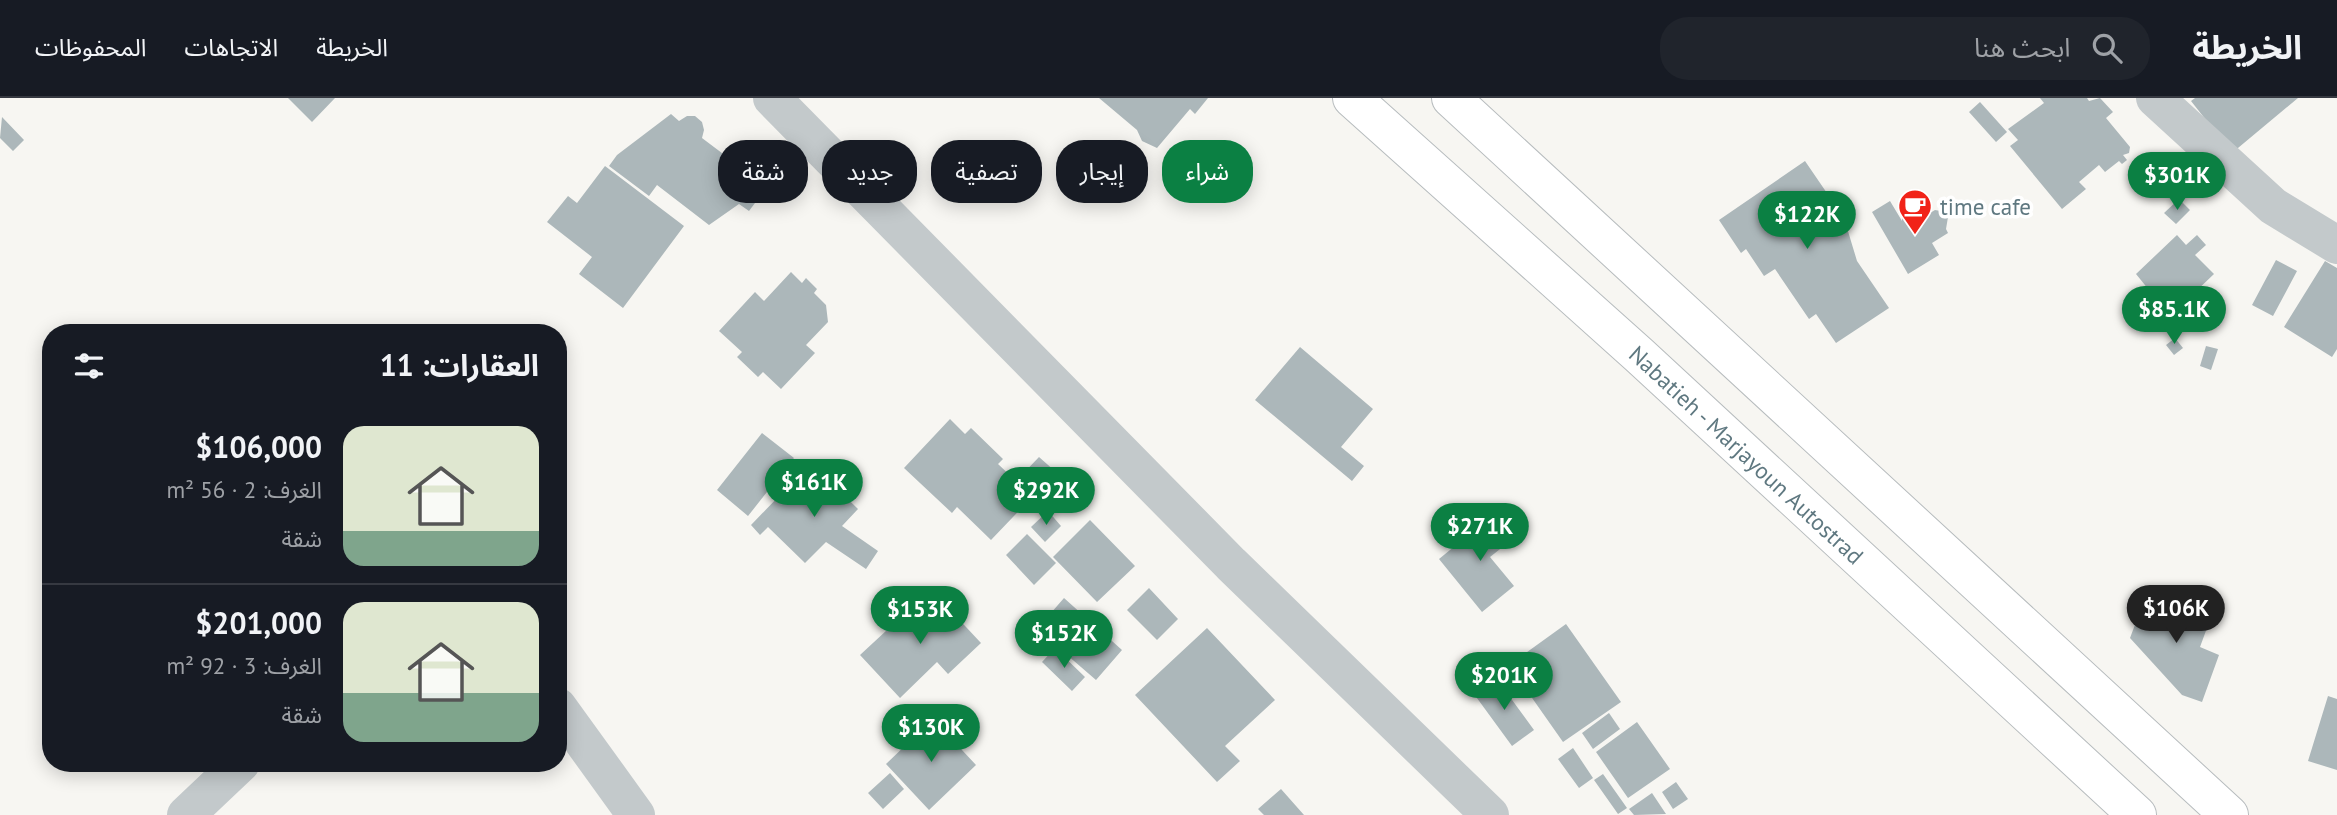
<!DOCTYPE html>
<html lang="ar">
<head>
<meta charset="utf-8">
<style>
  body { margin:0; font-family:"PT Sans","Noto Sans Arabic",sans-serif; background:#20242c; color:#f1f3f6; direction:rtl; height:100vh; display:flex; flex-direction:column; font-size:26px; white-space:nowrap }
  * { box-sizing:border-box; margin:0 }
  p { font-size:23px; color:#9ea1a6 }
  .icon { flex:none; width:38px; height:38px; fill:none; stroke:currentColor; stroke-width:2; stroke-linecap:round; stroke-linejoin:round }
  .map { position:relative; flex:1; overflow:hidden; direction:ltr }
  .side { position:absolute; left:42px; top:226px; width:525px; height:448px; display:flex; flex-direction:column; background:#171b24; border-radius:28px; box-shadow:0 4px 18px #0003; direction:rtl }
  .side>* { flex:none }
  .hud { position:absolute; left:588px; top:42px; width:665px; height:63px; direction:rtl; display:flex; gap:14px }
  .price { position:absolute; translate:-50% -60px; padding:0 16px; border-radius:24px; background:#0b8043; color:#fff; font-size:23px; line-height:46px; filter:drop-shadow(0 2px 4px #0008) }
  .price::after { content:''; position:absolute; left:50%; top:42px; width:21px; height:16px; margin-left:-10px; background:inherit; clip-path:polygon(0 0,100% 0,50% 100%) }
  .price.active { background:#222; color:#fff }
  ul { padding:0; list-style:none }
  li { display:flex; align-items:center; gap:21px; height:175px; padding:0 28px }
  li+li { border-top:2px solid #363941 }
  li span { display:grid; place-items:center; flex:none; width:196px; height:140px; border-radius:21px; color:#555 }
  li>.icon { margin-inline-start:auto }
  span .icon { width:84px; height:84px; fill:#fffc; stroke-width:1 }
  li b { font-size:30px }
  h2 { display:flex; justify-content:space-between; align-items:center; height:84px; padding:0 28px; font-size:30px }
  .tag { padding:0 24px; border-radius:28px; background:#171b24; box-shadow:0 4px 18px #0003; font-size:24px; line-height:63px }
  .tag.active { background:#0b8043; color:#fff }
  header { display:flex; align-items:center; gap:42px; box-sizing:border-box; height:98px; padding:0 35px; background:#171b24; border-bottom:2px solid #363941 }
  header strong { font-size:33px }
  nav { display:flex; gap:38px; margin-inline-start:auto; font-size:24px }
  .search { width:490px; height:63px; background:#20242c; display:flex; align-items:center; gap:18px; box-sizing:border-box; padding:0 24px; border-radius:28px; color:#9ea1a6; font-size:26px }
  .map>svg:first-child { display:block }
</style>
</head>
<body>
<header>
<strong>الخريطة</strong>
<div class="search"><svg class="icon" aria-label="search" viewBox="0 0 24 24"><circle cx="10" cy="10" r="6"/><path d="M15 15l6 6"/></svg>ابحث هنا</div>
<nav><a>الخريطة</a><a>الاتجاهات</a><a>المحفوظات</a></nav>
</header>
<div class="map">
<svg width="2337" height="717" viewBox="0 0 2337 717">
  <rect width="100%" height="100%" fill="#f7f6f2"/>
  <path fill="#acb7ba" d="M 288,0 L 335,0 L 312,24 Z
    M 1099,0 L 1208,0 L 1195,16 L 1190,11 L 1157,50 L 1142,43 L 1137,32 Z
    M 2040,0 L 2087,0 L 2089,3 L 2100,0 L 2113,14 L 2106,20 L 2130,49 L 2129,55 L 2123,57 L 2127,62 L 2122,66 L 2119,63 L 2105,74 L 2099,67 L 2079,84 L 2086,91 L 2062,111 L 2010,48 L 2018,42 L 2008,31 L 2044,5 Z
    M 2195,0 L 2298,0 L 2232,55 L 2191,3 Z
    M 1980,4 L 2007,34 L 1996,44 L 1969,14 Z
    M 671,16 L 679,23 L 687,18 L 695,18 L 702,24 L 704,32 L 702,40 L 767,89 L 749,113 L 739,106 L 709,127 L 657,87 L 649,98 L 609,68 L 617,57 Z
    M 2,19 L 24,42 L 13,53 L 0,40 Z
    M 1805,63 L 1844,120 L 1857,163 L 1889,210 L 1836,245 L 1816,216 L 1809,221 L 1775,171 L 1764,178 L 1746,151 L 1741,155 L 1719,122 Z
    M 605,68 L 684,128 L 623,210 L 579,176 L 592,159 L 547,124 L 568,98 L 577,105 Z
    M 2179,101 L 2190,112 L 2176,126 L 2164,115 Z
    M 1890,103 L 1902,123 L 1902,118 L 1907,113 L 1914,114 L 1915,124 L 1935,112 L 1946,114 L 1948,119 L 1946,131 L 1948,135 L 1932,145 L 1939,157 L 1908,176 L 1872,114 Z
    M 2177,137 L 2186,147 L 2197,137 L 2206,147 L 2195,157 L 2214,176 L 2170,218 L 2136,176 Z
    M 2276,162 L 2297,173 L 2273,218 L 2252,207 Z
    M 2325,163 L 2337,170 L 2337,251 L 2332,259 L 2284,229 Z
    M 791,174 L 802,185 L 806,180 L 817,191 L 814,195 L 826,207 L 828,224 L 806,247 L 815,255 L 781,291 L 763,274 L 758,279 L 737,259 L 742,254 L 719,233 L 755,194 L 764,203 Z
    M 2175,240 L 2183,250 L 2174,257 L 2166,247 Z
    M 2206,248 L 2218,251 L 2211,272 L 2200,268 Z
    M 1300,249 L 1373,311 L 1341,349 L 1364,368 L 1352,383 L 1255,302 Z
    M 950,321 L 965,336 L 971,330 L 1003,361 L 998,366 L 1016,383 L 1039,359 L 1056,374 L 991,442 L 957,409 L 952,415 L 904,370 Z
    M 762,335 L 794,360 L 748,418 L 717,392 Z
    M 811,365 L 858,411 L 842,428 L 878,453 L 866,471 L 826,444 L 805,465 L 768,429 L 760,437 L 751,427 Z
    M 1048,413 L 1061,428 L 1045,444 L 1031,429 Z
    M 1494,416 L 1514,440 L 1490,459 L 1514,488 L 1482,514 L 1439,461 Z
    M 1090,422 L 1135,468 L 1097,504 L 1053,459 Z
    M 1027,436 L 1056,465 L 1034,487 L 1006,457 Z
    M 1149,490 L 1178,521 L 1157,542 L 1127,512 Z
    M 2147,495 L 2211,519 L 2200,549 L 2219,557 L 2202,604 L 2182,597 L 2130,540 Z
    M 936,497 L 981,545 L 948,576 L 937,564 L 900,600 L 860,557 L 914,507 L 919,513 Z
    M 1064,500 L 1122,552 L 1096,582 L 1037,531 Z
    M 1566,526 L 1621,604 L 1563,644 L 1509,567 Z
    M 1207,530 L 1275,602 L 1225,648 L 1240,663 L 1217,684 L 1135,597 Z
    M 1055,550 L 1085,579 L 1072,593 L 1042,564 Z
    M 1496,580 L 1534,632 L 1512,648 L 1474,596 Z
    M 2328,598 L 2337,601 L 2337,672 L 2308,663 Z
    M 1609,615 L 1620,631 L 1593,651 L 1582,635 Z
    M 933,621 L 976,667 L 929,712 L 886,666 Z
    M 1637,624 L 1670,671 L 1628,700 L 1596,654 Z
    M 1573,650 L 1593,680 L 1579,690 L 1558,661 Z
    M 890,675 L 904,691 L 883,711 L 868,695 Z
    M 1603,676 L 1627,710 L 1618,716 L 1594,682 Z
    M 1676,684 L 1688,701 L 1673,711 L 1662,694 Z
    M 1281,691 L 1304,717 L 1264,717 L 1258,711 Z
    M 1652,695 L 1666,716 L 1634,717 L 1629,711 Z"/>
  <g fill="none" stroke-linecap="round" stroke-linejoin="round">
    <g stroke="#b7bcbe" stroke-width="40">
      <g id="highway">
        <path id="s1" d="M 1352,0 L 1639,257 L 2137,717"/>
        <path d="M 1451,0 L 2229,717"/>
      </g>
    </g>
    <path stroke="#c3c9cb" stroke-width="38" d="M 772,0 L 1231,466 L 1490,717
      M 2155,0 L 2273,108 L 2337,147
      M 558,609 L 636,717
      M 186,717 L 241,665"/>
    <use href="#highway" stroke="#fff" stroke-width="38"/>
  </g>
  <defs>
    <g id="cafe-pin" transform="scale(1.75)"><path d="M0 17L-7.5 6A9.5 9.5 0 1 1 7.5 6Z" fill="#f12318" stroke="#fff"/><path d="M-5.5-4.5H6V0H3Q3 3.5 0 3.5H-2.5Q-5.5 3.5-5.5 0ZM3-3.2v2h1.7v-2ZM-6 4.5H4V6H-6Z" fill="#fff"/></g>
  </defs>
  <g fill-rule="evenodd">
    <use href="#cafe-pin" x="1915" y="108"/>
  </g>
  <g text-anchor="middle" dominant-baseline="central" stroke-width="7" stroke-linejoin="round" paint-order="stroke">
    <g font-size="23" fill="#5f7880" stroke="#fff" text-anchor="start">
      <text x="1940" y="108">time cafe</text>
    </g>
    <g font-size="23" fill="#5f7880" stroke="#fff">
      <text stroke="none"><textPath href="#s1" startOffset="532">Nabatieh - Marjayoun Autostrad</textPath></text>
    </g>
  </g>
</svg>
<b class="price" style="left:2177px;top:114px">$301K</b>
<b class="price" style="left:1807px;top:153px">$122K</b>
<b class="price" style="left:2174px;top:248px">$85.1K</b>
<b class="price" style="left:814px;top:421px">$161K</b>
<b class="price" style="left:1046px;top:429px">$292K</b>
<b class="price" style="left:1480px;top:465px">$271K</b>
<b class="price active" style="left:2176px;top:547px">$106K</b>
<b class="price" style="left:920px;top:548px">$153K</b>
<b class="price" style="left:1064px;top:572px">$152K</b>
<b class="price" style="left:1504px;top:614px">$201K</b>
<b class="price" style="left:931px;top:666px">$130K</b>
<div class="hud">
<a class="tag active">شراء</a>
<a class="tag">إيجار</a>
<a class="tag">تصفية</a>
<a class="tag">جديد</a>
<a class="tag">شقة</a>
</div>
<section class="side">
<h2>العقارات: 11<svg class="icon" aria-label="filters" viewBox="0 0 24 24"><path d="M4 7h16M4 17h16"/><circle cx="9" cy="7" r="2"/><circle cx="15" cy="17" r="2"/></svg></h2>
<ul>
<li><span style="background:linear-gradient(#dfe7d0 75%,#7fa58c 0)"><svg class="icon" aria-label="home" viewBox="0 0 24 24"><path d="M3 11l9-7 9 7M6 9v11h12V9"/></svg></span><div><b>$106,000</b><p>الغرف: 2 · 56 m²</p><p>شقة</p></div></li>
<li><span style="background:linear-gradient(#dfe7d0 65%,#7fa58c 0)"><svg class="icon" aria-label="home" viewBox="0 0 24 24"><path d="M3 11l9-7 9 7M6 9v11h12V9"/></svg></span><div><b>$201,000</b><p>الغرف: 3 · 92 m²</p><p>شقة</p></div></li>
</ul>
</section>
</div>
</body>
</html>
